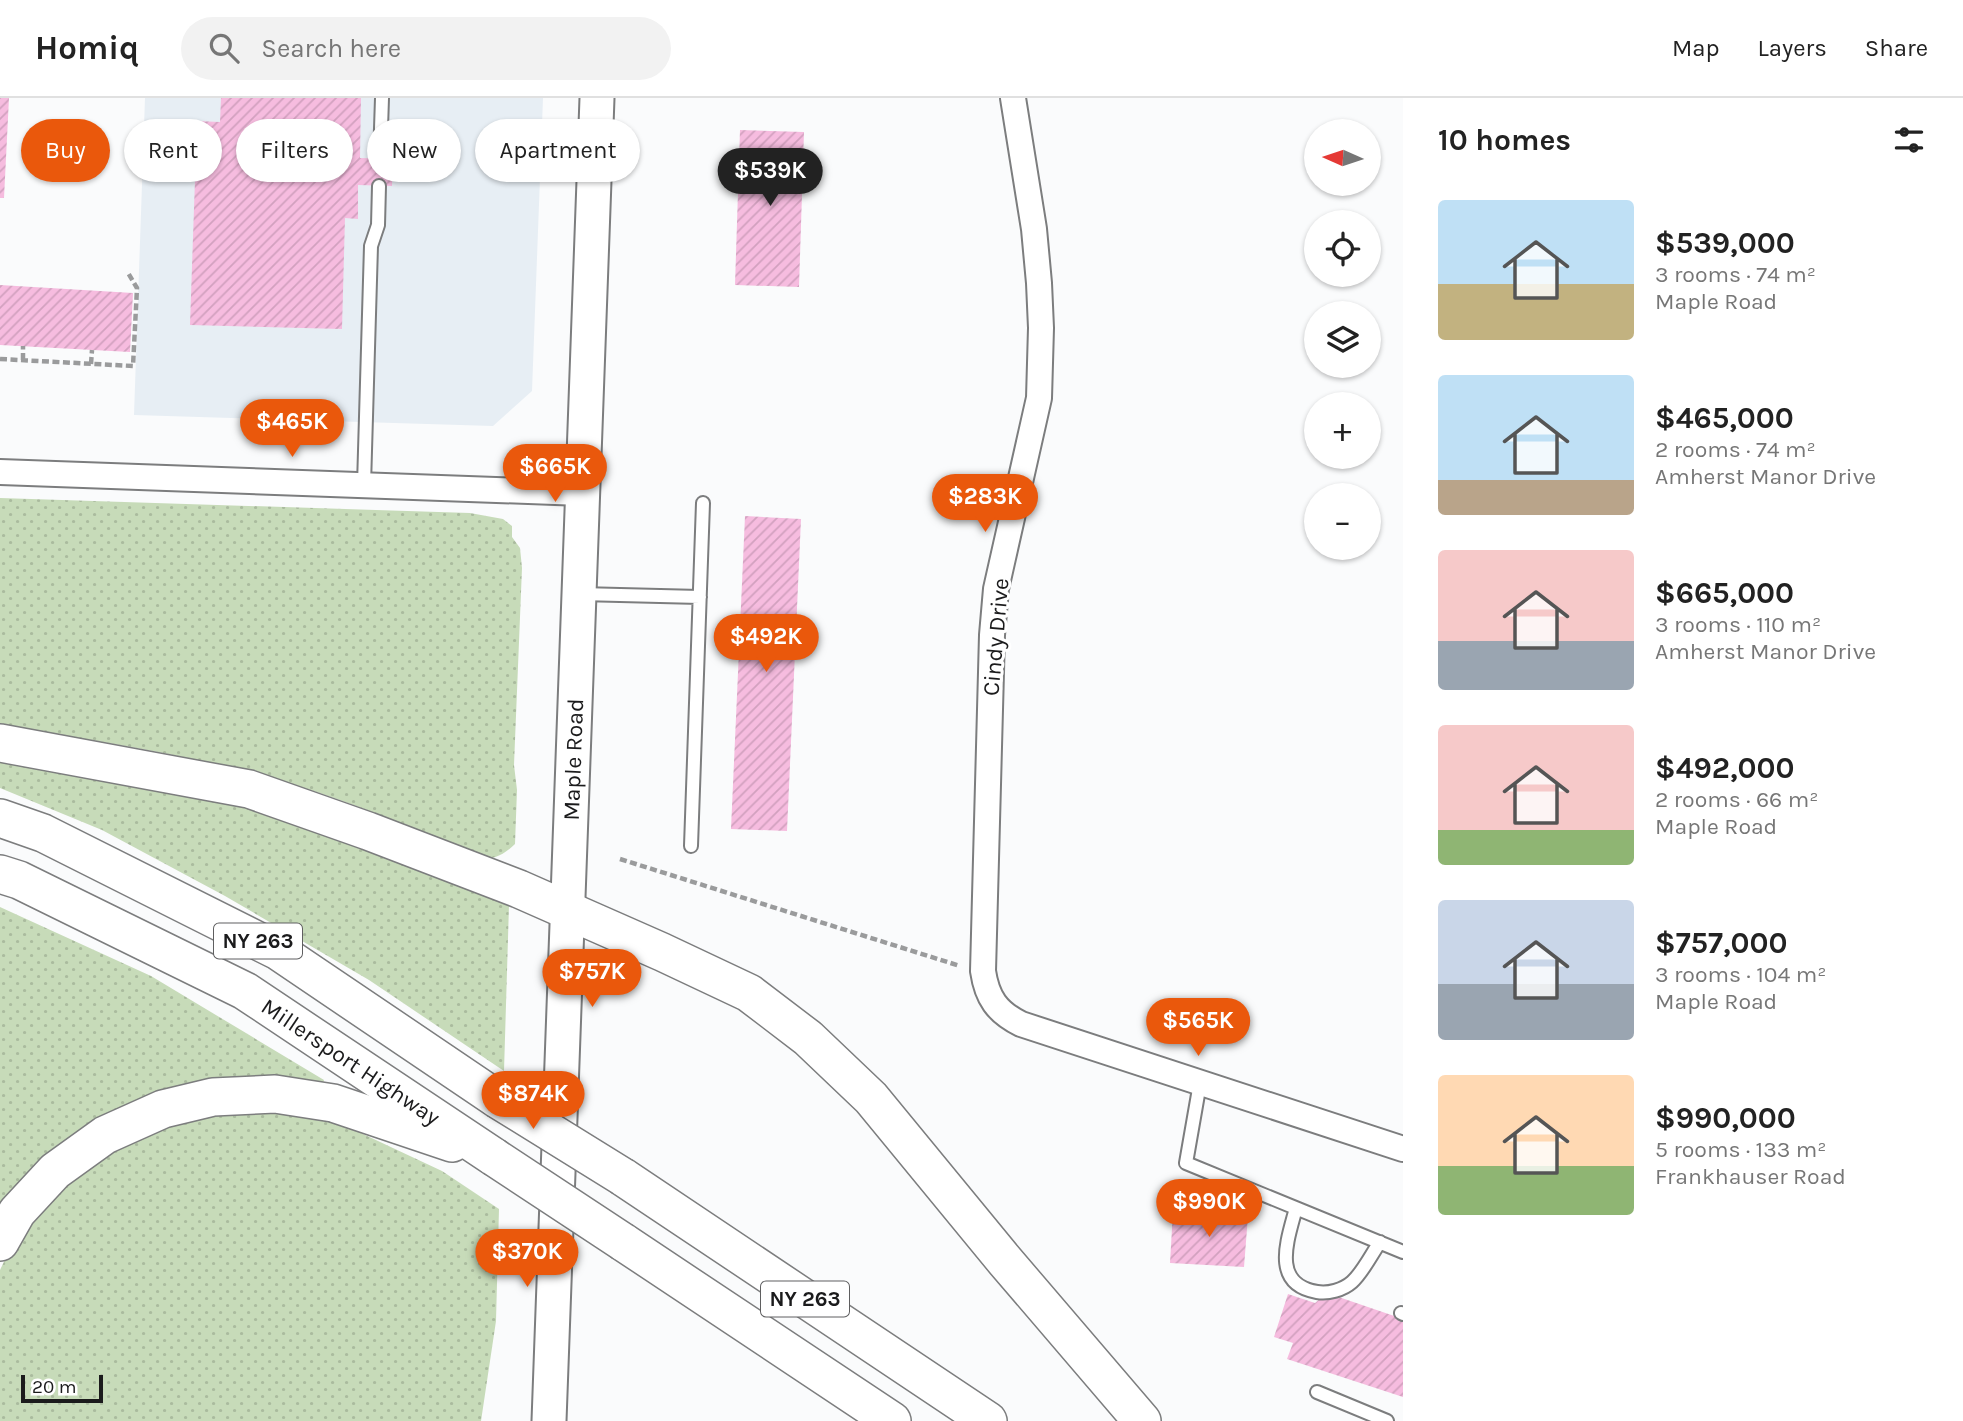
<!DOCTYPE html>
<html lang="en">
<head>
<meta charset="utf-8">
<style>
  body { margin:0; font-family:Karla,sans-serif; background:#f2f2f2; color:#222; height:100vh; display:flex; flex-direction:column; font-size:26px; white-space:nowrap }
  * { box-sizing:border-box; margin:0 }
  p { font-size:23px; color:#767676 }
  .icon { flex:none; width:38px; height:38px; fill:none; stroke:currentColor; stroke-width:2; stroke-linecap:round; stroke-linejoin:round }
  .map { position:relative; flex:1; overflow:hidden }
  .side { display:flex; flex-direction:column; background:#fff; width:560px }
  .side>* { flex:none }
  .guide { position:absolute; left:21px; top:21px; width:665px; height:63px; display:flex; gap:14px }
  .needle { width:46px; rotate:273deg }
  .tools { position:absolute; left:1304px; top:21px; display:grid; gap:14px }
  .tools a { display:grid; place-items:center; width:77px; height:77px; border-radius:50%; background:#fff; box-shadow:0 2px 5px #0004; font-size:35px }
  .scale { position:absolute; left:21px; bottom:18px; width:82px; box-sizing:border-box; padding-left:7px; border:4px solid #1b1b1c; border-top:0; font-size:19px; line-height:24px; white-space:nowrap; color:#1b1b1c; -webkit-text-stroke:5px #fff; paint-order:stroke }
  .price { position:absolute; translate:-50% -60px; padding:0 16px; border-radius:24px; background:#ea580c; color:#fff; font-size:23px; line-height:46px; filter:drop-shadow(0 2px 4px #0008) }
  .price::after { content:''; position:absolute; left:50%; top:42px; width:21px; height:16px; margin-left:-10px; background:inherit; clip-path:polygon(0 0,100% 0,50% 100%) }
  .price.selected { background:#222; color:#fff }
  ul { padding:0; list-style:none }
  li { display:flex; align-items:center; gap:21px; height:175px; padding:0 35px }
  li span { display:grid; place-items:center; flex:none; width:196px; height:140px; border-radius:7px; color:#555 }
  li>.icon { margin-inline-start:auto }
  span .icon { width:84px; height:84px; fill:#fffc; stroke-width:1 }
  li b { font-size:30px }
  h2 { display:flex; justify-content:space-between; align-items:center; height:84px; padding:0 35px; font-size:30px }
  .pill { padding:0 24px; border-radius:32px; background:#fff; box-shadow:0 2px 5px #0004; font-size:24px; line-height:63px }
  .pill.selected { background:#ea580c; color:#fff }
  header { display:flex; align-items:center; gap:42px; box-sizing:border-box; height:98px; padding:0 35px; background:#fff; border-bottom:2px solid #e0e0e0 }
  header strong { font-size:33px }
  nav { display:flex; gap:38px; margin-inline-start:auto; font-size:24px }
  .search { width:490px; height:63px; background:#f2f2f2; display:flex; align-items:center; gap:18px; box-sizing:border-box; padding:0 24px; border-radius:38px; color:#767676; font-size:26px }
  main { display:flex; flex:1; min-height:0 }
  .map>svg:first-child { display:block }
</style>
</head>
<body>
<header>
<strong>Homiq</strong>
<div class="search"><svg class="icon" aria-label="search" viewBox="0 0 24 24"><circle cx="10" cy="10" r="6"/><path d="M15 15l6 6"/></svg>Search here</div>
<nav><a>Map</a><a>Layers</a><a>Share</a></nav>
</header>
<main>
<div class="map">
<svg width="1403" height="1323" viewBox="0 0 1403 1323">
  <defs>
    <pattern id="grass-dots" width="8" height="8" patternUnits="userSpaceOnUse" patternTransform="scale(1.75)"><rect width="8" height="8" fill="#c7dbb9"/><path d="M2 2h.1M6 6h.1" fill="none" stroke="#aabb9e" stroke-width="1.8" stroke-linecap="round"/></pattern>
    <pattern id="building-hatch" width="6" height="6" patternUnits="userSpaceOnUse" patternTransform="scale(1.75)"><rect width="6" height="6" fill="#f6bcdf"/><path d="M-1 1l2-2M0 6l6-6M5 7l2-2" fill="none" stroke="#d2a1bf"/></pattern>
  </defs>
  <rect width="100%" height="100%" fill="#fafbfc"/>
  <path fill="#e7eef4" d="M 145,0 L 543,0 L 532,293 L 493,328 L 134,317 Z"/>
  <path fill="url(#grass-dots)" d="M 0,400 L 470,415 L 503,421 L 512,428 L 512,439 L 520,450 L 522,470 L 514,667 L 517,692 L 515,746 C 496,765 481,762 456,759 L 456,746 C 404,727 353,705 301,689 C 203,658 101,644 0,627 Z
    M 0,662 L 255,708 L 509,807 L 504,973 L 369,882 L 225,798 L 102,732 L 0,690 Z
    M 0,809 L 151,878 L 324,982 L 322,988 L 177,990 L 127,1006 L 80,1033 L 0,1117 Z
    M 234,1012 L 289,1014 L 331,1021 L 442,1073 L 499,1111 L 496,1223 L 481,1323 L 0,1323 L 0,1172 C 27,1113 85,1059 146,1034 C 174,1023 204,1018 234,1012 Z"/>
  <path fill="url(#building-hatch)" d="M 0,0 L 9,0 L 4,100 L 0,100 Z
    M 221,0 L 361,0 L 360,60 L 393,61 L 392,88 L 358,87 L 358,121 L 345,120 L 342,231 L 190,227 L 197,23 L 220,24 Z
    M 740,32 L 804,34 L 799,189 L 735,187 Z
    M 0,187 L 133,195 L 130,254 L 0,247 Z
    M 745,418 L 801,421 L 787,733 L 731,731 Z
    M 1173,1113 L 1248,1118 L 1244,1169 L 1170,1165 Z
    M 1327,1195 L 1403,1221 L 1403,1299 L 1287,1261 L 1293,1245 L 1274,1239 L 1288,1196 L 1315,1205 Z"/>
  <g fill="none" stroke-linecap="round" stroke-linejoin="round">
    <g stroke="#7c7d7e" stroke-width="16">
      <path id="lane" d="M 380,61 L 382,0
        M 364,387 L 371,148 L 378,127 L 379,88
        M 580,496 L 700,499
        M 691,748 L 703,405
        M 1200,985 L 1186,1065 L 1403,1154
        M 1296,1110 C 1288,1141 1270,1186 1317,1194 C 1328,1196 1343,1192 1352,1184 C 1363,1174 1371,1157 1380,1144
        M 1401,1215 L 1403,1216
        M 1317,1294 L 1387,1323"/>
    </g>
    <g stroke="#7c7d7e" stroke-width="28">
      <path id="street" d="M 1013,0 L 1034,131 L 1039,185 L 1041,230 L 1039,300 L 996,491 L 992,537 L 983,873 C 987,900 997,914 1021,926 L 1403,1051
        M 0,374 L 582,395"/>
    </g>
    <g stroke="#7c7d7e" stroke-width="37">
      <g id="secondary">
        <path id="s1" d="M 549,1323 L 597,0"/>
      </g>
    </g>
    <g stroke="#7c7d7e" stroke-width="40">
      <g id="primary">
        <path d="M 0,645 L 249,691 L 368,733 L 519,791 L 662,854 L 749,895 L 808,940 L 871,1000 L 1005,1163 L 1142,1323"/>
        <path d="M 0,720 L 43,735 L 278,853 L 497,1001"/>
        <path id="s2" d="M 0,776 L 19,782 L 245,893 L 494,1059"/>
        <path d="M 623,1079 L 988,1323"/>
        <path d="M 0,1144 L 17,1114 L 55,1073 L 105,1037 L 163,1011 L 213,999 L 275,996 L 333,1005 L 452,1045"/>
        <path d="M 623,1144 L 892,1323"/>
      </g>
    </g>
    <path stroke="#9a9b9c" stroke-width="4.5" stroke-dasharray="7 3.5" stroke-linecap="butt" d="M 0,261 L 133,268 L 137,190 L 127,173
      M 23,262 L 23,248
      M 91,266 L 92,252
      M 311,330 L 313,306
      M 620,761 L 960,868"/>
    <use href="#lane" stroke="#fff" stroke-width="12"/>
    <use href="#street" stroke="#fff" stroke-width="24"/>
    <use href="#secondary" stroke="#fff" stroke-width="33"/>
    <use href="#primary" stroke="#fff" stroke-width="37"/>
    <g stroke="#7c7d7e" stroke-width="40" stroke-linecap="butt">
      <path id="primary-bridge" d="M 497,1001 L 623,1079
        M 494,1059 L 623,1144"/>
    </g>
    <use href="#primary-bridge" stroke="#fff" stroke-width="37"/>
  </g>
  <g text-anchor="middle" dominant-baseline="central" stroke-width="6" stroke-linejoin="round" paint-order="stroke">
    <g fill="#fff" stroke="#5f5f60" stroke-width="2">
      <rect x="214" y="825.5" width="88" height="35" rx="5"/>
      <rect x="761" y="1183.5" width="88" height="35" rx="5"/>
    </g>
    <g font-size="21" font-weight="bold" fill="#1b1b1c">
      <text x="258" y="843">NY 263</text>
      <text x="805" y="1201">NY 263</text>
    </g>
    <g font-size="23" fill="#1b1b1c" stroke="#fff">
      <text transform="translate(996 539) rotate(-85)">Cindy Drive</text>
      <text stroke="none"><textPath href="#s1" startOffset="662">Maple Road</textPath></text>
      <text stroke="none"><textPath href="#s2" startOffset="399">Millersport Highway</textPath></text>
    </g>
  </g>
</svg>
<div class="tools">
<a><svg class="needle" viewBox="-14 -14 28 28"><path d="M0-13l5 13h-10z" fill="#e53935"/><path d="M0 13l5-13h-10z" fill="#767676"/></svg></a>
<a><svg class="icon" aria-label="locate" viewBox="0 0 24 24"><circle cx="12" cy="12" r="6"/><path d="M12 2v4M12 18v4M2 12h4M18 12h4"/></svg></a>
<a><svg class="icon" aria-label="layers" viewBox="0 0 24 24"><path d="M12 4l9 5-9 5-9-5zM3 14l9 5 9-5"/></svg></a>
<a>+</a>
<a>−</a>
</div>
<div class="scale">20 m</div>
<b class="price selected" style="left:770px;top:110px">$539K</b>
<b class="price" style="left:292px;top:361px">$465K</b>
<b class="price" style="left:555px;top:406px">$665K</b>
<b class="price" style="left:985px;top:436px">$283K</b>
<b class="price" style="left:766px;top:576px">$492K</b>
<b class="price" style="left:592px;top:911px">$757K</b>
<b class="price" style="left:1198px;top:960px">$565K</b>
<b class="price" style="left:533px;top:1033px">$874K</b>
<b class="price" style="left:1209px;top:1141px">$990K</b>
<b class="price" style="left:527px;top:1191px">$370K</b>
<div class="guide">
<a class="pill selected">Buy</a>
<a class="pill">Rent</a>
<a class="pill">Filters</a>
<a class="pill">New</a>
<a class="pill">Apartment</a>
</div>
</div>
<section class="side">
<h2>10 homes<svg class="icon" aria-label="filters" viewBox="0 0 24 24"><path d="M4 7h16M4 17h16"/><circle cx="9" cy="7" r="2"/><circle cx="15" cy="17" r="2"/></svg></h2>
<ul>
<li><span style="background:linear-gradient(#bfe0f5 60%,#c2b280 0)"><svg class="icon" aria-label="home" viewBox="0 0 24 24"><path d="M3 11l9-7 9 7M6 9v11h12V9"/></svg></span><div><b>$539,000</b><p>3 rooms · 74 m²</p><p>Maple Road</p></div></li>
<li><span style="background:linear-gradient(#bfe0f5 75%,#b9a48a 0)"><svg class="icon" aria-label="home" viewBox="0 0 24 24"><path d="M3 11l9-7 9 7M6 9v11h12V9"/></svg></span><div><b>$465,000</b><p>2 rooms · 74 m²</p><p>Amherst Manor Drive</p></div></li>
<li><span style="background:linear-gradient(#f6c9c9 65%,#9aa5b1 0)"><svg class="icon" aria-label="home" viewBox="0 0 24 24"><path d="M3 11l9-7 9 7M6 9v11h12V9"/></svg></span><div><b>$665,000</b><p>3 rooms · 110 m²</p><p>Amherst Manor Drive</p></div></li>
<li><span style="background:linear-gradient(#f6c9c9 75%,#8fb573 0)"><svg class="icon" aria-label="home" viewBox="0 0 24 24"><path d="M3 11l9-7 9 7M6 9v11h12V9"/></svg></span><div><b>$492,000</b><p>2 rooms · 66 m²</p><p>Maple Road</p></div></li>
<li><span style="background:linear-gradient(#c9d6e8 60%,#9aa5b1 0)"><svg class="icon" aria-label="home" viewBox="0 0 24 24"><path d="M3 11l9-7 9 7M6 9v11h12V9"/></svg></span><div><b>$757,000</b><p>3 rooms · 104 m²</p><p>Maple Road</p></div></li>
<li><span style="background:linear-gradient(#ffd9b3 65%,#8fb573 0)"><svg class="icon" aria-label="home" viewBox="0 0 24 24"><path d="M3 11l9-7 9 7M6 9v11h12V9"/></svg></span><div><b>$990,000</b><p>5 rooms · 133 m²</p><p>Frankhauser Road</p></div></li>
</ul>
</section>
</main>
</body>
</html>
